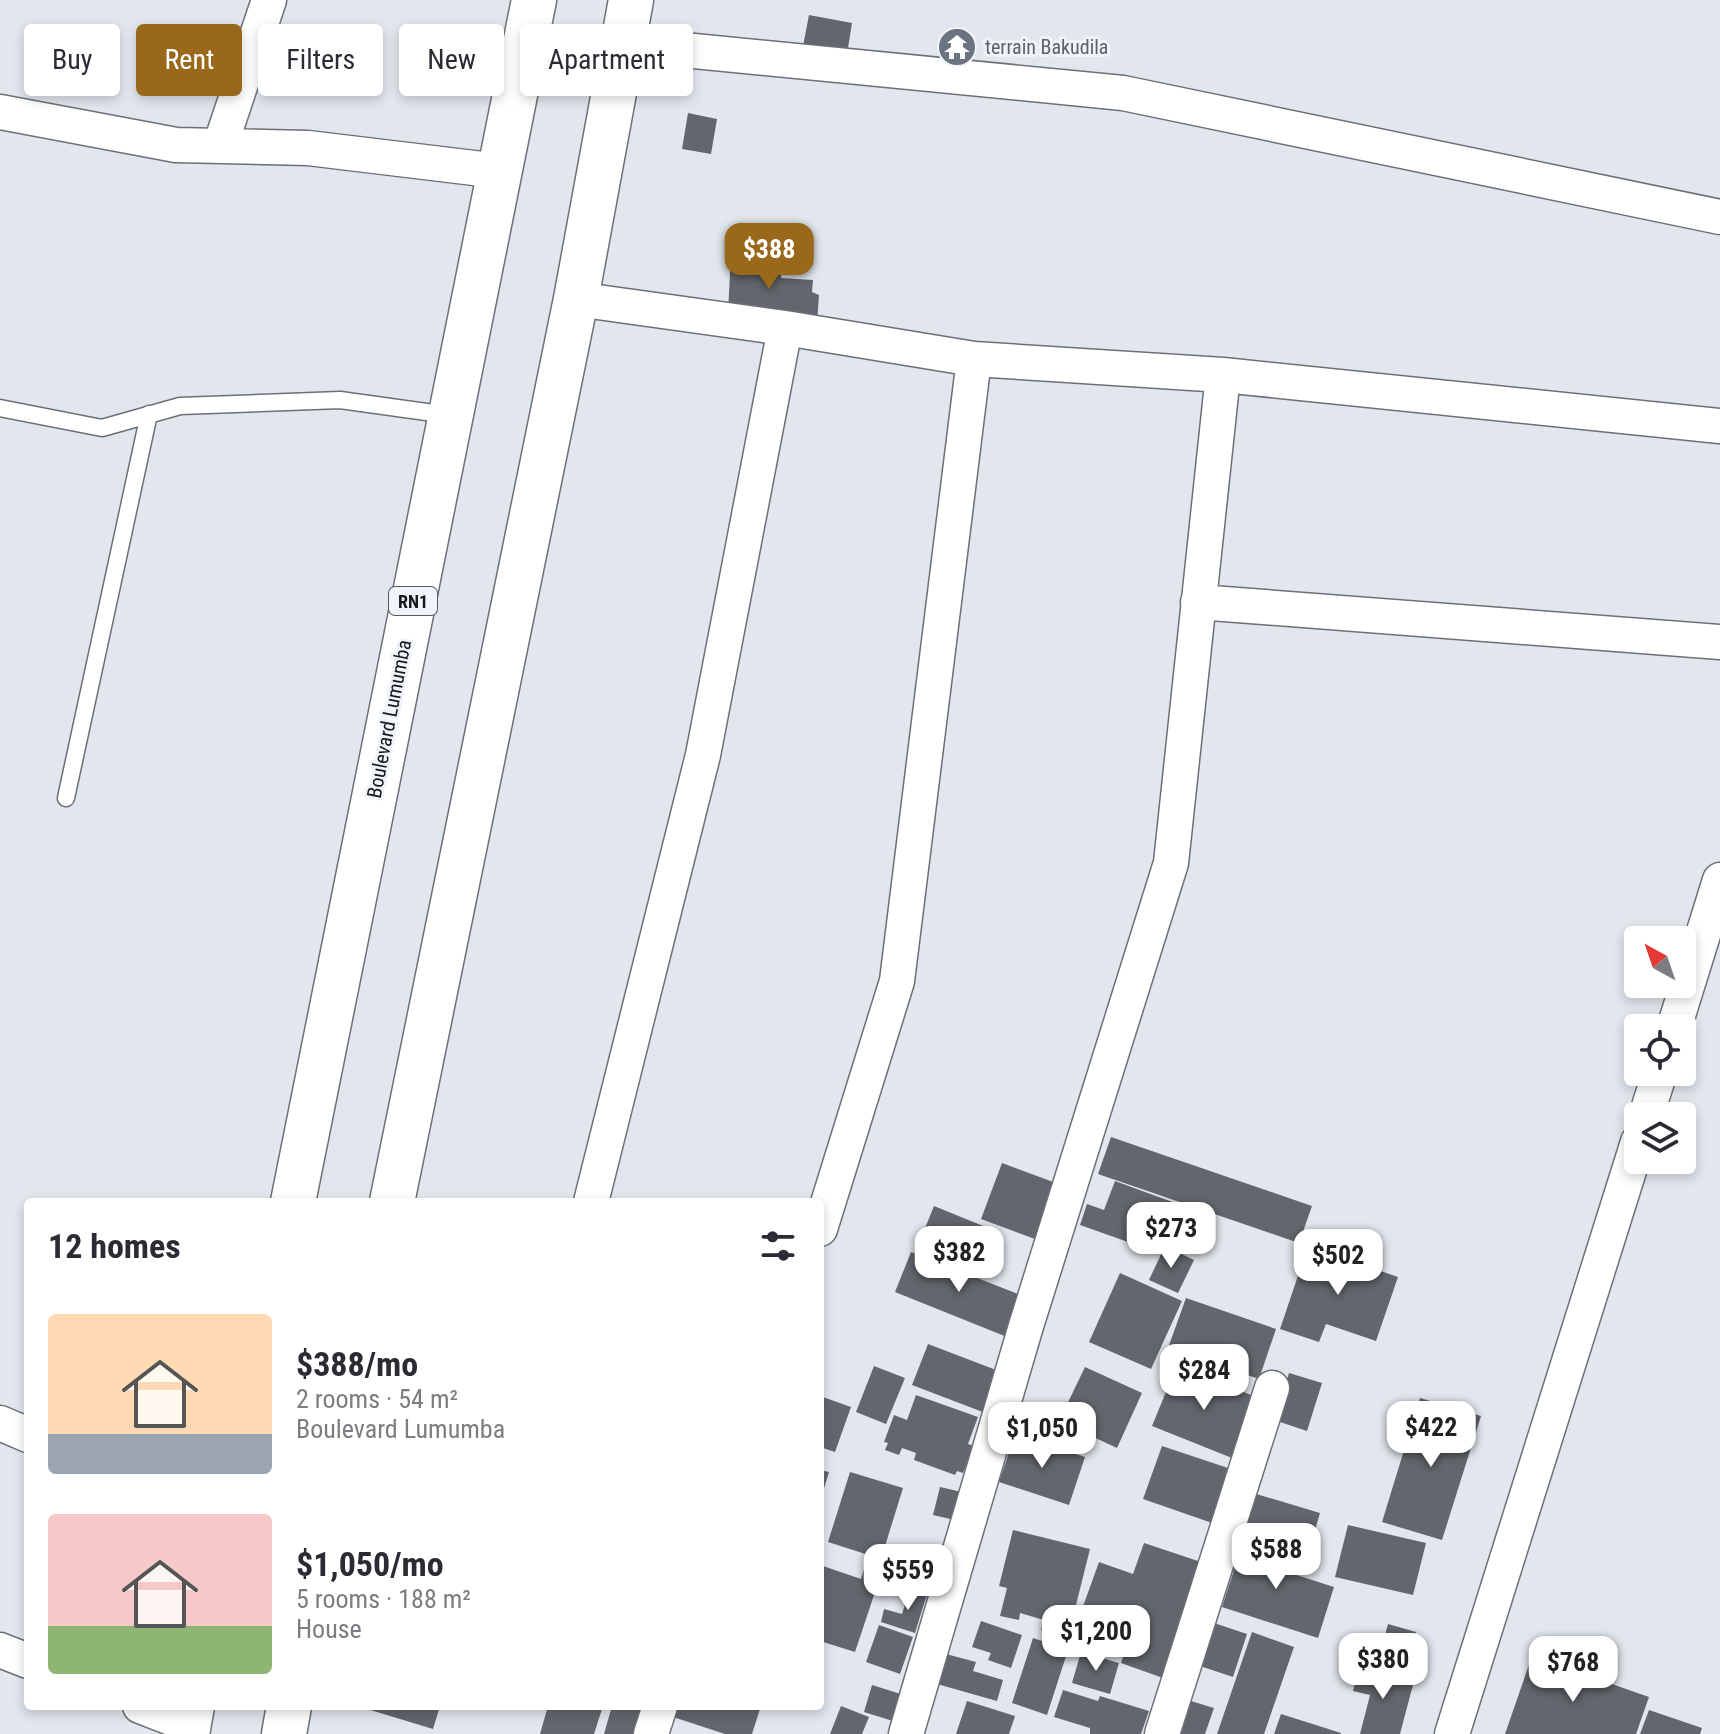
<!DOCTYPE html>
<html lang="en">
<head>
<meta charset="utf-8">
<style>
  body { margin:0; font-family:"Roboto Condensed",sans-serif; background:#f2f2f3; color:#2b2b33; height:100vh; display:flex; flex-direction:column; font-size:30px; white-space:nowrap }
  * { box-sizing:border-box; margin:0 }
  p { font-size:26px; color:#7c7c81 }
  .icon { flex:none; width:44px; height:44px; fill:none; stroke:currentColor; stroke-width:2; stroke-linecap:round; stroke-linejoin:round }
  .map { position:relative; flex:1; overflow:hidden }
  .panel { position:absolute; left:24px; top:1198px; width:800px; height:512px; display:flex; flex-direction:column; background:#fff; border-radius:8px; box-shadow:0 4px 12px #0003 }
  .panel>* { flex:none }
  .top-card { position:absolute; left:24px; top:24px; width:800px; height:72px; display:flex; gap:16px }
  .needle { width:52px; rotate:320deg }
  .buttons { position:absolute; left:1624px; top:926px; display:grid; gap:16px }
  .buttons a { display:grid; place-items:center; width:72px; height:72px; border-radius:8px; background:#fff; box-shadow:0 4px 12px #0003; font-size:40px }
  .price { position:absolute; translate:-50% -68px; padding:0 18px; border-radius:16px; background:#fff; color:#222; font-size:26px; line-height:52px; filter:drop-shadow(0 2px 4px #0008) }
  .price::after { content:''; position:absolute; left:50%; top:48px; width:24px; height:18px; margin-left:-12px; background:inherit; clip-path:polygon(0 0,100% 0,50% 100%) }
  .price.active { background:#99681b; color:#fff }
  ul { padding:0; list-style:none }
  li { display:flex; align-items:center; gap:24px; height:200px; padding:0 24px }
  li span { display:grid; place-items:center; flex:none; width:224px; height:160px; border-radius:8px; color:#555 }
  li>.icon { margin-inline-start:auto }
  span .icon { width:96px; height:96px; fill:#fffc; stroke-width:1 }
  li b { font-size:34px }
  h2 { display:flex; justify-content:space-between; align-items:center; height:96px; padding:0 24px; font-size:34px }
  .chip { padding:0 28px; border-radius:8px; background:#fff; box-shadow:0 4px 12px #0003; font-size:28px; line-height:72px }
  .chip.active { background:#99681b; color:#fff }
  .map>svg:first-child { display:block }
</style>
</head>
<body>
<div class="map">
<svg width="1720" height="1734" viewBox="0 0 1720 1734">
  <rect width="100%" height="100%" fill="#e1e7ed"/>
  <path fill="#63676d" d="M 809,15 L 852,23 L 847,54 L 803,46 Z
    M 688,113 L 717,119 L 711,154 L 682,149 Z
    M 731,254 L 782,257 L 781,278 L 813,280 L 812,292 L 819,295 L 817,323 L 728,313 Z
    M 1111,1137 L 1312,1206 L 1299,1243 L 1098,1174 Z
    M 1002,1163 L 1056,1183 L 1035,1239 L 981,1219 Z
    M 1115,1181 L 1178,1204 L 1159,1253 L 1080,1225 L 1087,1204 L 1104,1210 Z
    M 934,1206 L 993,1230 L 975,1272 L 917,1248 Z
    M 1186,1206 L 1216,1218 L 1202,1250 L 1173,1238 Z
    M 1165,1246 L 1194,1260 L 1178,1293 L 1149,1280 Z
    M 1308,1246 L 1398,1277 L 1376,1341 L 1326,1324 L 1319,1342 L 1280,1329 Z
    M 911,1252 L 1023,1296 L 1007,1337 L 895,1292 Z
    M 1120,1273 L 1182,1301 L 1151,1369 L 1089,1342 Z
    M 1186,1298 L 1276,1329 L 1259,1379 L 1168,1348 Z
    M 928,1344 L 1004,1373 L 988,1414 L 912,1385 Z
    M 1177,1365 L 1256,1397 L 1232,1458 L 1152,1426 Z
    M 874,1366 L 905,1378 L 886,1424 L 856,1412 Z
    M 1085,1367 L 1142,1393 L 1117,1448 L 1059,1421 Z
    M 1289,1373 L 1322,1383 L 1307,1431 L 1274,1420 Z
    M 916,1395 L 978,1417 L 968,1444 L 974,1446 L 963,1473 L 957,1471 L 955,1475 L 914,1460 L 916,1453 L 902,1448 L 899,1455 L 885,1450 L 888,1443 L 884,1442 L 894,1415 L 907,1420 Z
    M 820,1396 L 851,1407 L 835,1452 L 820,1447 Z
    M 1420,1398 L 1481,1416 L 1442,1540 L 1382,1522 Z
    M 1015,1435 L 1085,1457 L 1069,1505 L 999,1482 Z
    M 1162,1446 L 1234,1470 L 1215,1524 L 1143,1499 Z
    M 820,1470 L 829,1472 L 821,1498 L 820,1498 Z
    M 850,1472 L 903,1488 L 881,1559 L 828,1542 Z
    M 940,1487 L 966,1493 L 959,1521 L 933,1515 Z
    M 1253,1493 L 1320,1513 L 1308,1554 L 1240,1534 Z
    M 1348,1525 L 1426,1543 L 1413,1595 L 1335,1577 Z
    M 1013,1530 L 1090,1549 L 1068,1637 L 1041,1630 L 1044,1620 L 1020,1613 L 1019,1620 L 1000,1616 L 1007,1588 L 999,1586 Z
    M 1244,1539 L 1293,1555 L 1287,1572 L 1334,1587 L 1318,1638 L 1222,1607 Z
    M 1144,1543 L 1204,1563 L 1163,1678 L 1121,1663 L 1126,1648 L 1088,1635 L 1095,1617 L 1081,1612 L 1099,1562 L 1133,1574 Z
    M 866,1562 L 883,1568 L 855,1652 L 820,1641 L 820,1565 L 861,1579 Z
    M 911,1586 L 928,1591 L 915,1633 L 881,1622 L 884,1609 L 902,1614 Z
    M 1205,1620 L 1247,1634 L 1233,1677 L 1191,1663 Z
    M 981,1621 L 1022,1635 L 1011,1668 L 988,1660 L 991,1653 L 972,1647 Z
    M 1388,1624 L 1416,1632 L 1404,1671 L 1377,1664 Z
    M 879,1625 L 913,1637 L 900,1674 L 866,1662 Z
    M 1252,1632 L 1294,1647 L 1264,1734 L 1217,1734 Z
    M 1033,1638 L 1068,1650 L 1047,1715 L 1012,1703 Z
    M 1081,1652 L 1119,1663 L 1110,1694 L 1072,1683 Z
    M 946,1654 L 976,1662 L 973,1671 L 1003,1680 L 997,1701 L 937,1684 Z
    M 1532,1656 L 1649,1697 L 1636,1734 L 1505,1734 Z
    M 1359,1667 L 1414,1681 L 1400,1734 L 1360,1734 L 1370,1695 L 1353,1691 Z
    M 872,1685 L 904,1695 L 896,1722 L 864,1712 Z
    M 1063,1690 L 1098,1701 L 1100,1696 L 1149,1711 L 1141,1734 L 1090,1734 L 1090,1728 L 1054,1717 Z
    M 1181,1698 L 1214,1708 L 1205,1734 L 1169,1734 Z
    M 967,1701 L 1015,1716 L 1009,1734 L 956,1734 Z
    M 357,1706 L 440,1706 L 433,1729 Z
    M 548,1706 L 603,1706 L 594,1734 L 540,1734 Z
    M 612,1706 L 646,1706 L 638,1734 L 604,1734 Z
    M 674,1706 L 761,1706 L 752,1734 L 725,1734 L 670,1716 Z
    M 841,1706 L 869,1717 L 862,1734 L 830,1734 Z
    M 1649,1710 L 1702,1728 L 1700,1734 L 1640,1734 Z
    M 1281,1714 L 1341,1733 L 1341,1734 L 1274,1734 Z"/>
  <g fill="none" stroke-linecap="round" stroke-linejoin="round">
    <g stroke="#6b7076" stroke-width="19">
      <path id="lane" d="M 0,408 L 102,428 L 180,406 L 340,400 L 448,415
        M 66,798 L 149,414"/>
    </g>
    <g stroke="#6b7076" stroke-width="37">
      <path id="street" d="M 623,44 L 1123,93 L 1720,217
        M 0,112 L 176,145 L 308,148 L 499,171
        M 220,146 L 269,0
        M 576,299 L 785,328 L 974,359 L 1223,375 L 1720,426
        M 1198,602 L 1720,642
        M 1674,1028 L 1720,880
        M 1646,1116 L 1660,1072
        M 591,1202 L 703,755 L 785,328
        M 820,1229 L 897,981 L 974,359
        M 0,1423 L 28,1435
        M 0,1650 L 28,1661
        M 140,1706 L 189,1725
        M 651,1734 L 660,1706
        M 906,1734 L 1026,1326 L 1171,863 L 1223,375
        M 1162,1734 L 1272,1388
        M 1452,1734 L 1638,1142"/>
    </g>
    <g stroke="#6b7076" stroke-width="47">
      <path id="highway" d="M 293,1202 L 534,0
        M 392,1202 L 576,299 L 631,0
        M 187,1734 L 192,1706
        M 284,1734 L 289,1706"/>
    </g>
    <use href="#lane" stroke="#fff" stroke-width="16"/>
    <use href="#street" stroke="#fff" stroke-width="34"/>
    <use href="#highway" stroke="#fff" stroke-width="44"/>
  </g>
  <defs>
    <g id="temple-disc" transform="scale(2)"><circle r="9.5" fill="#6b7280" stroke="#eff4fb"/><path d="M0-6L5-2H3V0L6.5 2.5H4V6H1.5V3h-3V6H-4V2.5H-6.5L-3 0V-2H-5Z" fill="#fff"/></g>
  </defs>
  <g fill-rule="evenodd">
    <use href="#temple-disc" x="957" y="47"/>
  </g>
  <g text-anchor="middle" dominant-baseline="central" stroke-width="6" stroke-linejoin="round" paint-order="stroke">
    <rect fill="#eff4fb" stroke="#585a5e" stroke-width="2" x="389" y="587" width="48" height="28" rx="6"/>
    <g font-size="18" font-weight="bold" fill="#17181b">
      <text x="413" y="601">RN1</text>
    </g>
    <g font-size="20" fill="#5b616d" stroke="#eff4fb" text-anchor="start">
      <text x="985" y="47">terrain Bakudila</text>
    </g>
    <g font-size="20" fill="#17181b" stroke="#eff4fb">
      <text transform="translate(389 719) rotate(-79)">Boulevard Lumumba</text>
    </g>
  </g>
</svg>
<div class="buttons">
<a><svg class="needle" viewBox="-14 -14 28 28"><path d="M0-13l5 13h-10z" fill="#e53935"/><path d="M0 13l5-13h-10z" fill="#7c7c81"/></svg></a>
<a><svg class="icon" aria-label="locate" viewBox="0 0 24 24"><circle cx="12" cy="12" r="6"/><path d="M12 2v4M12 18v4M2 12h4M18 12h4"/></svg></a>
<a><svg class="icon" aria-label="layers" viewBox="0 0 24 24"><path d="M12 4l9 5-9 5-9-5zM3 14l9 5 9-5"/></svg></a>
</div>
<b class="price active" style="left:769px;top:291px">$388</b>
<b class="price" style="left:1171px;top:1270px">$273</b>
<b class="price" style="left:959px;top:1294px">$382</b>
<b class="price" style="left:1338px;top:1297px">$502</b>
<b class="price" style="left:1204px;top:1412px">$284</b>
<b class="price" style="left:1431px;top:1469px">$422</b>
<b class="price" style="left:1042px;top:1470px">$1,050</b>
<b class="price" style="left:1276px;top:1591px">$588</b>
<b class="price" style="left:908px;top:1612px">$559</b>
<b class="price" style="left:1096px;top:1673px">$1,200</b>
<b class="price" style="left:1383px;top:1701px">$380</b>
<b class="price" style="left:1573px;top:1704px">$768</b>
<div class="top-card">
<a class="chip">Buy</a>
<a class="chip active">Rent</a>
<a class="chip">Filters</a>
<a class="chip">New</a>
<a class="chip">Apartment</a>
</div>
<section class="panel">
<h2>12 homes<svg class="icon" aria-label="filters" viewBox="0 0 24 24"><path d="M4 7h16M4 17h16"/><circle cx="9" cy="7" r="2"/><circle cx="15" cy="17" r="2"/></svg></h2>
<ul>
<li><span style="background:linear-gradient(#ffd9b3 75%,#9aa5b1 0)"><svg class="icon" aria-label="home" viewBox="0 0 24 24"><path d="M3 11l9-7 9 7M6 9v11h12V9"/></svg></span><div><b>$388/mo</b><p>2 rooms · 54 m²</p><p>Boulevard Lumumba</p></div></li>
<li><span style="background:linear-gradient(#f6c9c9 70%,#8fb573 0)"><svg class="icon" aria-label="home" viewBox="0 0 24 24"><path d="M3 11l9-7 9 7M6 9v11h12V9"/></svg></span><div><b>$1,050/mo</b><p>5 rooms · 188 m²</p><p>House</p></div></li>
</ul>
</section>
</div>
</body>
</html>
